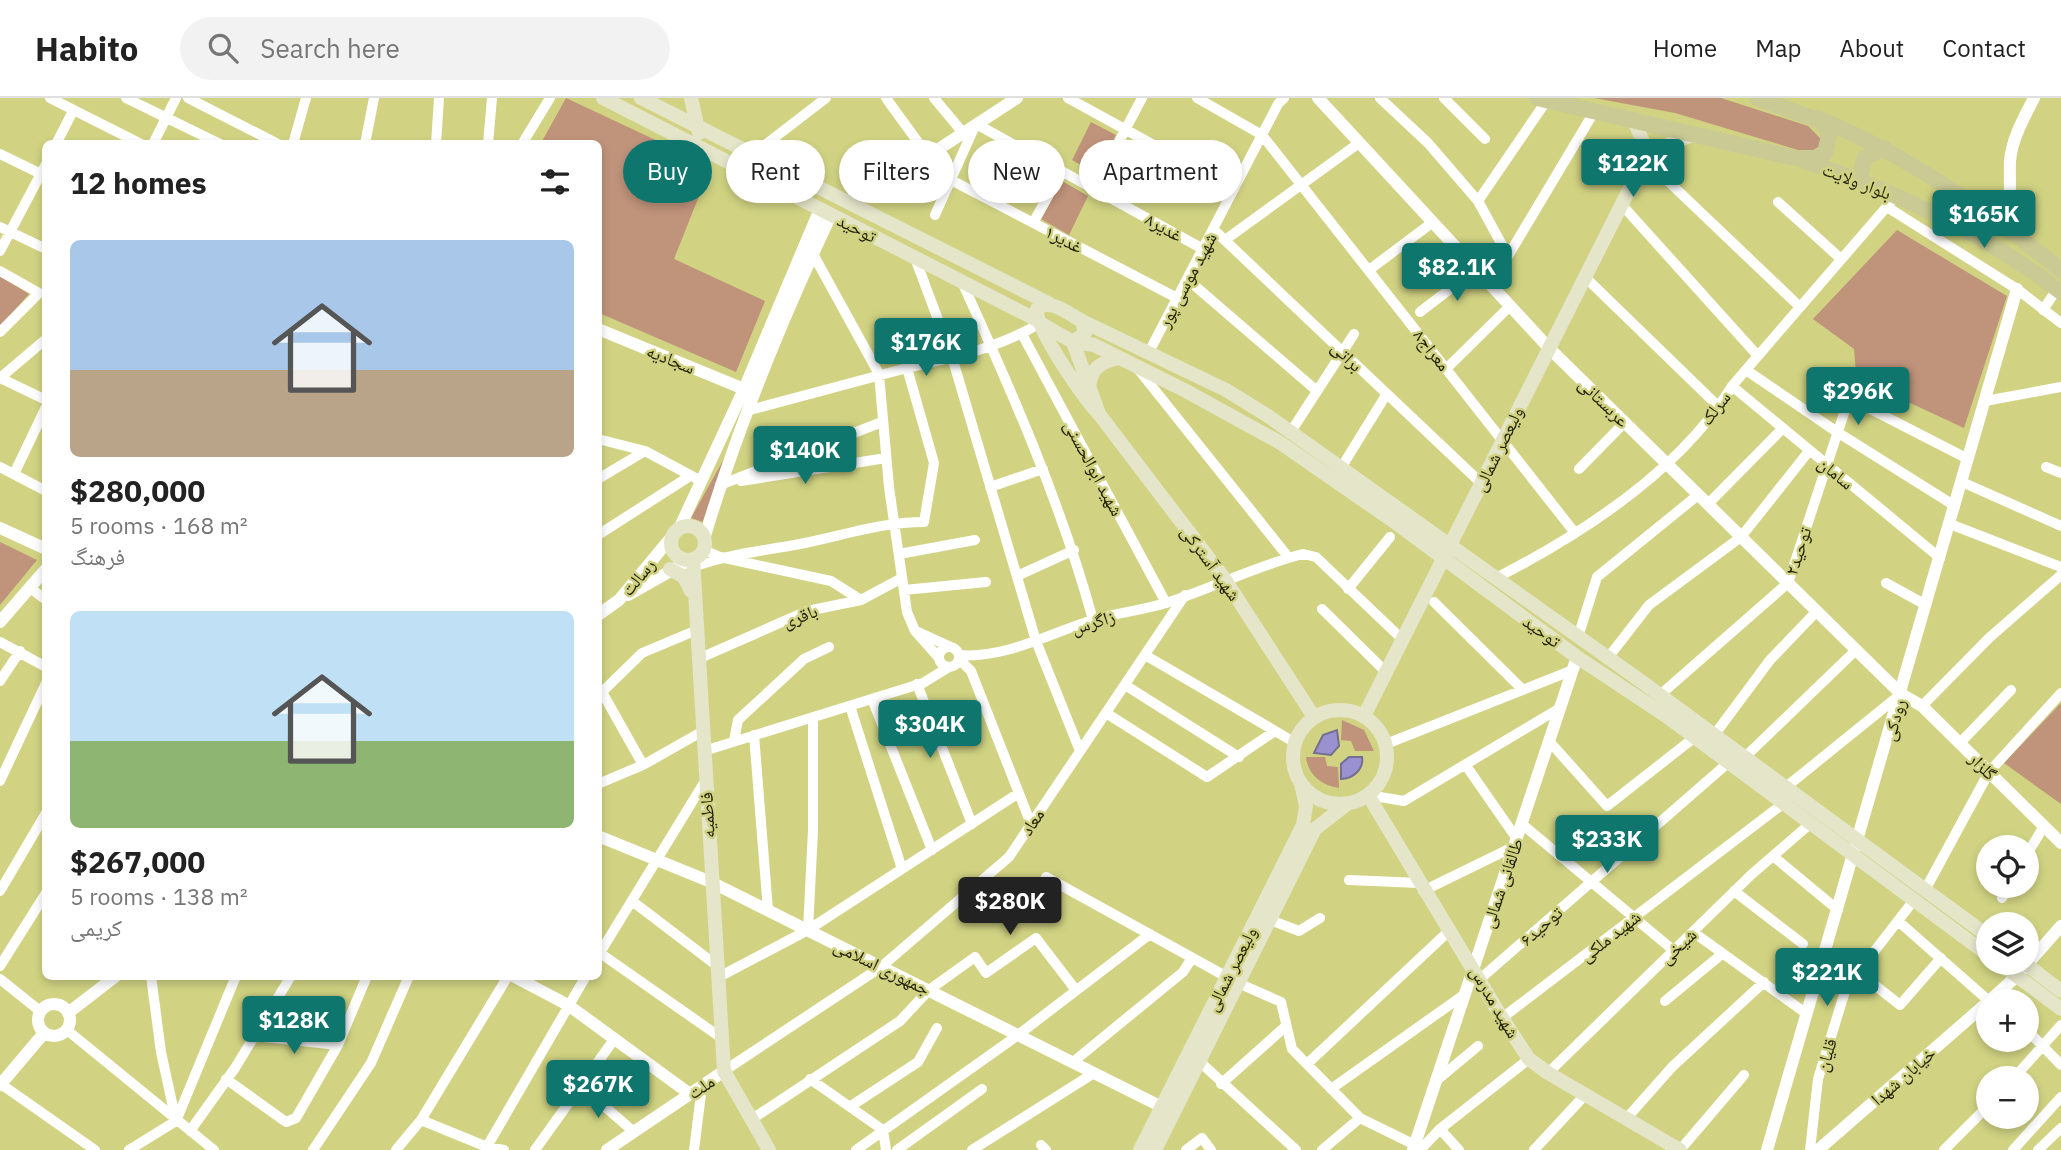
<!DOCTYPE html>
<html lang="en">
<head>
<meta charset="utf-8">
<style>
  body { margin:0; font-family:"IBM Plex Sans","Noto Naskh Arabic",sans-serif; background:#f2f2f2; color:#222; height:100vh; display:flex; flex-direction:column; font-size:26px; white-space:nowrap }
  * { box-sizing:border-box; margin:0 }
  p { font-size:23px; color:#767676 }
  .icon { flex:none; width:38px; height:38px; fill:none; stroke:currentColor; stroke-width:2; stroke-linecap:round; stroke-linejoin:round }
  .map { position:relative; flex:1; overflow:hidden }
  .sheet { position:absolute; left:42px; top:42px; width:560px; height:840px; display:flex; flex-direction:column; background:#fff; border-radius:10px; box-shadow:0 4px 10px #0003 }
  .sheet>* { flex:none }
  .top-card { position:absolute; left:623px; top:42px; width:665px; height:63px; display:flex; gap:14px }
  .tools { position:absolute; left:1976px; top:737px; display:grid; gap:14px }
  .tools a { display:grid; place-items:center; width:63px; height:63px; border-radius:50%; background:#fff; box-shadow:0 4px 10px #0003; font-size:35px }
  .price { position:absolute; translate:-50% -60px; padding:0 16px; border-radius:7px; background:#0f766e; color:#fff; font-size:23px; line-height:46px; filter:drop-shadow(0 2px 4px #0008) }
  .price::after { content:''; position:absolute; left:50%; top:42px; width:21px; height:16px; margin-left:-10px; background:inherit; clip-path:polygon(0 0,100% 0,50% 100%) }
  .price.active { background:#222; color:#fff }
  ul { padding:0; list-style:none }
  li { display:grid; align-content:center; gap:14px; height:371px; padding:0 28px }
  li span { display:grid; place-items:center; height:217px; border-radius:10px; color:#555 }
  li>.icon { margin-inline-start:auto }
  span .icon { width:126px; height:126px; fill:#fffc; stroke-width:1 }
  li b { font-size:30px }
  h2 { display:flex; justify-content:space-between; align-items:center; height:84px; padding:0 28px; font-size:30px }
  .chip { padding:0 24px; border-radius:32px; background:#fff; box-shadow:0 4px 10px #0003; font-size:24px; line-height:63px }
  .chip.active { background:#0f766e; color:#fff }
  header { display:flex; align-items:center; gap:42px; box-sizing:border-box; height:98px; padding:0 35px; background:#fff; border-bottom:2px solid #e0e0e0 }
  header strong { font-size:33px }
  nav { display:flex; gap:38px; margin-inline-start:auto; font-size:24px }
  .search { width:490px; height:63px; background:#f2f2f2; display:flex; align-items:center; gap:18px; box-sizing:border-box; padding:0 24px; border-radius:38px; color:#767676; font-size:26px }
  .map>svg:first-child { display:block }
</style>
</head>
<body>
<header>
<strong>Habito</strong>
<div class="search"><svg class="icon" aria-label="search" viewBox="0 0 24 24"><circle cx="10" cy="10" r="6"/><path d="M15 15l6 6"/></svg>Search here</div>
<nav><a>Home</a><a>Map</a><a>About</a><a>Contact</a></nav>
</header>
<div class="map">
<svg width="2061" height="1052" viewBox="0 0 2061 1052">
  <rect width="100%" height="100%" fill="#d1d383"/>
  <path fill="#c0937b" d="M 566,0 L 711,68 L 674,161 L 765,203 L 736,274 L 599,215 L 598,46 L 541,45 Z
    M 1594,0 L 1721,0 L 1808,28 L 1820,40 L 1820,48 L 1808,55 L 1675,15 Z
    M 1091,24 L 1116,37 L 1096,76 L 1072,62 Z
    M 1062,83 L 1088,98 L 1069,137 L 1041,121 Z
    M 1897,132 L 2007,198 L 1964,330 L 1893,297 L 1857,287 L 1854,251 L 1813,221 Z
    M 0,178 L 29,196 L 0,228 Z
    M 726,357 L 703,424 L 691,420 Z
    M 0,444 L 37,462 L 0,507 Z
    M 2061,605 L 2061,706 L 2004,665 Z
    M 1342,622 L 1364,632 L 1374,653 L 1355,653 L 1351,643 L 1341,642 Z
    M 1306,659 L 1325,659 L 1327,668 L 1338,669 L 1339,690 C 1321,687 1308,677 1306,659 Z"/>
  <path fill="#9991d0" stroke="#746e92" stroke-width="2" d="M 1337,632 L 1339,648 L 1331,657 L 1314,655 L 1323,637 Z
    M 1349,659 L 1362,659 C 1364,671 1353,681 1341,681 L 1341,666 Z"/>
  <g fill="none" stroke-linecap="round" stroke-linejoin="round">
    <path stroke="#fff" stroke-width="10" d="M 50,0 L 141,46
      M 126,0 L 220,46
      M 188,0 L 278,46
      M 886,0 L 928,58
      M 934,0 L 964,36
      M 1068,0 L 1234,91
      M 1197,0 L 1262,37 L 1575,435
      M 1380,0 L 1428,45 L 1478,103 L 1508,158
      M 1444,0 L 1485,41
      M 978,27 L 1203,151
      M 56,46 L 73,13
      M 153,46 L 176,0
      M 293,46 L 306,0
      M 365,46 L 374,0
      M 436,46 L 439,0
      M 488,46 L 492,0
      M 522,46 L 550,0
      M 0,56 L 41,76
      M 752,57 L 826,0
      M 1650,66 L 1800,209
      M 951,82 L 1177,200
      M 1094,91 L 1142,0
      M 1478,103 L 1547,2
      M 1778,104 L 1841,161
      M 1622,107 L 1758,258
      M 1887,109 L 2017,191 L 2061,225
      M 935,117 L 974,30
      M 1033,125 L 1062,73
      M 0,129 L 46,151
      M 1213,131 L 1481,385
      M 1225,142 L 1359,45
      M 0,153 L 46,66
      M 813,156 L 879,276 L 889,389 L 907,514 L 915,533 L 939,560
      M 915,160 L 952,259 L 1036,543 L 1080,653
      M 1369,172 L 1433,124
      M 0,173 L 39,195 L 0,234
      M 1585,179 L 1719,309
      M 1187,181 L 1317,293
      M 962,184 C 1012,294 1061,405 1093,522
      M 1493,189 L 1508,158 L 1594,14
      M 2043,212 L 2057,191
      M 1420,214 L 1476,171
      M 1022,236 L 1166,505
      M 46,241 L 0,280 L 46,302
      M 1149,254 L 1278,6 L 1284,0
      M 907,270 C 953,259 1000,250 1040,225
      M 1138,271 L 1289,460
      M 1446,271 L 1510,208
      M 1746,272 L 1837,334 L 1955,408
      M 1732,288 L 1940,460
      M 1985,303 L 2061,289
      M 1290,335 L 1354,236
      M 598,341 L 645,353 L 701,383
      M 0,369 L 46,393
      M 2046,369 L 2061,375
      M 1341,370 L 1386,297
      M 1579,371 L 1625,324
      M 14,376 L 46,309
      M 598,381 L 645,353
      M 741,383 L 886,360
      M 1962,384 L 2061,428
      M 720,387 L 882,324
      M 990,389 L 1043,371
      M 1708,406 L 1783,330
      M 1950,426 L 2061,469
      M 598,437 L 690,378
      M 704,452 L 720,459 L 831,483 L 861,502
      M 899,456 L 975,442
      M 693,469 C 728,456 763,453 800,446 C 842,438 881,424 924,424 L 934,365 L 907,270 L 750,312
      M 1017,478 L 1074,452
      M 1496,480 C 1582,436 1681,372 1732,288 L 1896,98
      M 1886,485 L 1926,507
      M 29,489 L 46,502
      M 1348,491 L 1390,439
      M 904,492 L 986,484
      M 1434,504 L 1521,590
      M 1322,511 L 1386,574
      M 918,534 L 951,549
      M 1578,539 L 1597,479 L 1698,397
      M 0,544 L 46,569
      M939 559a10 10 0 1 1 20 0a10 10 0 1 1-20 0Z
      M 959,557 C 1005,561 1050,535 1093,522 C 1117,515 1143,512 1166,505 C 1213,490 1255,468 1303,456 L 1316,459 L 1403,542
      M 1145,557 L 1294,644
      M 698,561 L 807,513 L 861,502 L 902,480
      M 959,561 L 971,573 L 1031,726
      M 1607,561 L 1649,507 L 1741,439 L 1809,353
      M 0,583 L 20,553
      M 917,586 L 972,726
      M 1125,587 L 1239,659
      M 602,594 L 643,667
      M 1660,597 L 1788,485 L 1849,300 L 1968,361
      M 598,598 L 642,555 L 697,532
      M 872,601 L 932,752
      M 850,608 L 902,771
      M 1922,608 L 1989,540 L 2061,477
      M 1106,615 L 1207,679 L 1275,633
      M 1715,636 L 1770,562 L 1817,513
      M 754,637 L 768,812
      M 734,643 L 738,622 L 804,561 L 829,549
      M 1549,643 L 1607,708 L 1695,639
      M 1960,645 L 2011,592
      M 1386,646 L 1573,572
      M 704,653 L 923,585 L 949,569
      M 1745,659 L 1856,552
      M 1467,669 L 1517,741
      M 0,683 L 46,585
      M 598,686 L 643,667 L 703,633
      M 1786,689 L 1901,596
      M 1368,697 L 1404,703 L 1560,610
      M 1522,726 L 1673,852
      M 1773,758 L 1838,812
      M 2026,758 L 2044,728
      M 1046,779 L 1227,879
      M 1349,782 L 1419,785
      M 1925,792 L 1989,674 L 2061,595
      M 0,793 L 46,715
      M 1423,793 L 1515,748
      M 1734,793 L 1803,846
      M 2002,800 L 2009,788
      M 632,803 L 716,867
      M 1270,822 L 1299,833 L 1320,820
      M 1898,823 L 1989,903
      M 808,832 L 813,732 L 813,619
      M 1693,834 L 1807,916
      M 600,855 L 720,939
      M 598,858 L 705,683
      M 0,868 L 46,795
      M 1858,874 L 1900,907 L 1941,860
      M 151,878 L 161,954 L 176,1023
      M 717,880 L 808,832 L 1019,695
      M 0,881 L 40,913
      M 1480,881 L 1729,664
      M 1238,885 L 1281,904 L 1292,951 L 1360,1020 L 1415,1047
      M 1665,903 L 1722,856
      M 1502,920 L 1784,705
      M 2026,931 L 2061,967
      M 67,932 L 214,1052
      M 254,938 L 338,947
      M 1199,963 L 1296,1052
      M 1073,964 L 1183,874 L 1192,860
      M 1307,966 L 1450,832
      M 724,973 L 881,869 L 1009,759 L 1185,497
      M 1548,975 L 1752,776 L 1811,725
      M 2014,980 L 2061,927
      M 226,981 L 286,1024 L 296,1020 L 338,947 L 367,878
      M 810,981 L 883,1032 L 886,1052
      M 1436,983 L 1478,948
      M 1,986 L 95,1052
      M 1221,986 L 1286,928
      M 581,988 L 634,1034
      M 1331,991 L 1465,896
      M 851,1008 L 918,964 L 937,930
      M 752,1021 L 900,923 L 929,892 L 975,859 L 986,875 L 1036,840 L 1075,891
      M 1626,1021 L 1672,969 L 1764,884
      M 421,1022 L 487,1049 L 504,1052
      M 176,1023 L 236,878
      M 1440,1031 L 1459,1052
      M 190,1033 L 235,970 L 291,878
      M 1041,1047 L 1046,1052
      M 129,1052 L 176,1023
      M 313,1052 L 371,965 L 409,878
      M 396,1052 L 421,1022 L 508,878
      M 485,1052 L 586,878
      M 535,1052 L 615,940
      M 694,1052 L 702,988
      M 856,1052 L 1018,937 L 1150,836
      M 897,1052 L 982,991
      M 972,1052 L 1094,975
      M 1186,1052 L 1202,1040 L 1211,1052
      M 1322,1052 L 1360,1020
      M 1420,1052 L 1440,1031 L 1529,961
      M 1534,1052 L 1585,997
      M 1680,1052 L 1744,977
      M 1810,1052 L 1818,981 L 1846,890 L 1914,802
      M 1944,1052 L 1988,1008
      M 2013,1052 L 2061,999
      M 2038,1052 L 2061,1030"/>
    <path stroke="#fff" stroke-width="12" d="M 1318,0 L 1549,250 L 1901,596 L 1922,608 L 2061,745
      M 846,104 L 928,58 L 1017,0
      M 2003,129 C 2013,106 2009,87 2010,63 C 2012,40 2024,20 2034,0
      M 598,231 L 744,291
      M 0,430 L 46,451
      M 679,431 L 744,291 L 820,111
      M 704,441 C 737,331 782,221 831,117
      M 628,497 L 690,462
      M 598,517 L 619,502 L 674,436
      M 0,524 L 46,471
      M 598,738 L 711,784 L 1162,1009
      M 513,878 L 568,907 L 690,996
      M 1989,903 L 2017,878 L 2061,828
      M38 922a16 16 0 1 1 32 0a16 16 0 1 1-32 0Z
      M 68,915 L 116,878
      M 0,987 L 44,935
      M 607,1052 L 724,973
      M 1413,1052 L 1577,559
      M 1767,1052 L 2017,191
      M 1818,1052 L 1988,904"/>
    <path stroke="#e4e5c9" stroke-width="14" d="M 603,0 L 1037,222
      M 641,0 L 1050,206
      M 691,0 L 699,35
      M 1634,23 L 1642,41 L 1633,84 L 1665,48 L 1692,37
      M 1082,223 L 1226,292 L 1268,318 L 1638,581 L 1988,838
      M 1040,225 L 1073,244 L 1085,235 L 1082,223 C 1069,216 1049,199 1037,211 C 1035,231 1084,300 1099,316 L 1073,244
      M 1076,244 L 1094,247 L 1186,293 L 1279,344 L 1396,425 L 1577,559 L 1666,618 L 1988,857
      M 1089,292 C 1090,270 1100,264 1120,260
      M 1099,316 L 1224,480 L 1314,619
      M671 445a17 17 0 1 1 34 0a17 17 0 1 1-34 0Z
      M 693,461 L 724,973 L 769,1052
      M 670,471 L 684,479 L 691,493
      M1293 659a47 47 0 1 1 94 0a47 47 0 1 1-94 0Z
      M 1364,618 L 1633,84
      M 1368,697 L 1502,920 L 1529,961 L 1548,975 L 1680,1052
      M 1998,864 L 2061,911
      M 2023,864 L 2061,893
      M 1140,1052 L 1303,727 L 1306,708 L 1301,686
      M 1155,1052 L 1315,731 L 1347,706"/>
    <path stroke="#caca94" stroke-width="16" d="M 1537,0 L 1795,60 L 1818,60 L 1825,55 L 1829,37 L 1823,24 L 1757,0
      M 1818,20 C 1906,57 1986,112 2061,172
      M 1804,63 C 1895,93 1984,135 2061,194
      M 1862,82 L 1860,77 L 1865,59 L 1885,50"/>
  </g>
  <g text-anchor="middle" dominant-baseline="central" stroke-width="5" stroke-linejoin="round" paint-order="stroke">
    <g font-size="18" fill="#1e1e00" stroke="#d1d383">
      <text transform="translate(1857 83) rotate(21)">بلوار ولایت</text>
      <text transform="translate(1164 129) rotate(29)">غدیر۸</text>
      <text transform="translate(857 130) rotate(27)">توحید</text>
      <text transform="translate(1064 141) rotate(27)">غدیر۱</text>
      <text transform="translate(1187 182) rotate(-62)">شهید موسی پور</text>
      <text transform="translate(1432 252) rotate(52)">معراج۸</text>
      <text transform="translate(1347 258) rotate(44)">براتی</text>
      <text transform="translate(671 261) rotate(22)">سجادیه</text>
      <text transform="translate(1604 304) rotate(44)">عربستانی</text>
      <text transform="translate(1715 310) rotate(-52)">سرلک</text>
      <text transform="translate(1498 351) rotate(-64)">ولیعصر شمالی</text>
      <text transform="translate(1094 370) rotate(62)">شهید ابوالحسنی</text>
      <text transform="translate(1836 375) rotate(40)">سامان</text>
      <text transform="translate(1798 453) rotate(-72)">توحید۲</text>
      <text transform="translate(1211 465) rotate(54)">شهید آسترکی</text>
      <text transform="translate(638 479) rotate(-50)">رسالت</text>
      <text transform="translate(800 518) rotate(-20)">باقری</text>
      <text transform="translate(1093 524) rotate(-17)">زاگرس</text>
      <text transform="translate(1542 533) rotate(36)">توحید</text>
      <text transform="translate(1894 622) rotate(-74)">رودکی</text>
      <text transform="translate(1983 668) rotate(45)">گلزار</text>
      <text transform="translate(707 717) rotate(-93)">فاطمیه</text>
      <text transform="translate(1032 724) rotate(-56)">معاد</text>
      <text transform="translate(1502 785) rotate(-71)">طالقانی شمالی</text>
      <text transform="translate(1541 828) rotate(-41)">توحید۶</text>
      <text transform="translate(1610 838) rotate(-38)">شهید ملکی</text>
      <text transform="translate(1678 848) rotate(-43)">شیخی</text>
      <text transform="translate(882 869) rotate(26)">جمهوری اسلامی</text>
      <text transform="translate(1231 871) rotate(-63)">ولیعصر شمالی</text>
      <text transform="translate(1495 904) rotate(60)">شهید مدرس</text>
      <text transform="translate(1826 957) rotate(-73)">قلیان</text>
      <text transform="translate(1903 978) rotate(-41)">خیابان شهدا</text>
      <text transform="translate(701 989) rotate(-34)">ملت</text>
    </g>
  </g>
</svg>
<div class="tools">
<a><svg class="icon" aria-label="locate" viewBox="0 0 24 24"><circle cx="12" cy="12" r="6"/><path d="M12 2v4M12 18v4M2 12h4M18 12h4"/></svg></a>
<a><svg class="icon" aria-label="layers" viewBox="0 0 24 24"><path d="M12 4l9 5-9 5-9-5zM3 14l9 5 9-5"/></svg></a>
<a>+</a>
<a>−</a>
</div>
<b class="price" style="left:1633px;top:101px">$122K</b>
<b class="price" style="left:1984px;top:152px">$165K</b>
<b class="price" style="left:1457px;top:205px">$82.1K</b>
<b class="price" style="left:926px;top:280px">$176K</b>
<b class="price" style="left:1858px;top:329px">$296K</b>
<b class="price" style="left:805px;top:388px">$140K</b>
<b class="price" style="left:930px;top:662px">$304K</b>
<b class="price" style="left:1607px;top:777px">$233K</b>
<b class="price active" style="left:1010px;top:839px">$280K</b>
<b class="price" style="left:1827px;top:910px">$221K</b>
<b class="price" style="left:294px;top:958px">$128K</b>
<b class="price" style="left:598px;top:1022px">$267K</b>
<div class="top-card">
<a class="chip active">Buy</a>
<a class="chip">Rent</a>
<a class="chip">Filters</a>
<a class="chip">New</a>
<a class="chip">Apartment</a>
</div>
<section class="sheet">
<h2>12 homes<svg class="icon" aria-label="filters" viewBox="0 0 24 24"><path d="M4 7h16M4 17h16"/><circle cx="9" cy="7" r="2"/><circle cx="15" cy="17" r="2"/></svg></h2>
<ul>
<li><span style="background:linear-gradient(#a9c7e8 60%,#b9a48a 0)"><svg class="icon" aria-label="home" viewBox="0 0 24 24"><path d="M3 11l9-7 9 7M6 9v11h12V9"/></svg></span><div><b>$280,000</b><p>5 rooms · 168 m²</p><p>فرهنگ</p></div></li>
<li><span style="background:linear-gradient(#bfe0f5 60%,#8fb573 0)"><svg class="icon" aria-label="home" viewBox="0 0 24 24"><path d="M3 11l9-7 9 7M6 9v11h12V9"/></svg></span><div><b>$267,000</b><p>5 rooms · 138 m²</p><p>کریمی</p></div></li>
</ul>
</section>
</div>
</body>
</html>
